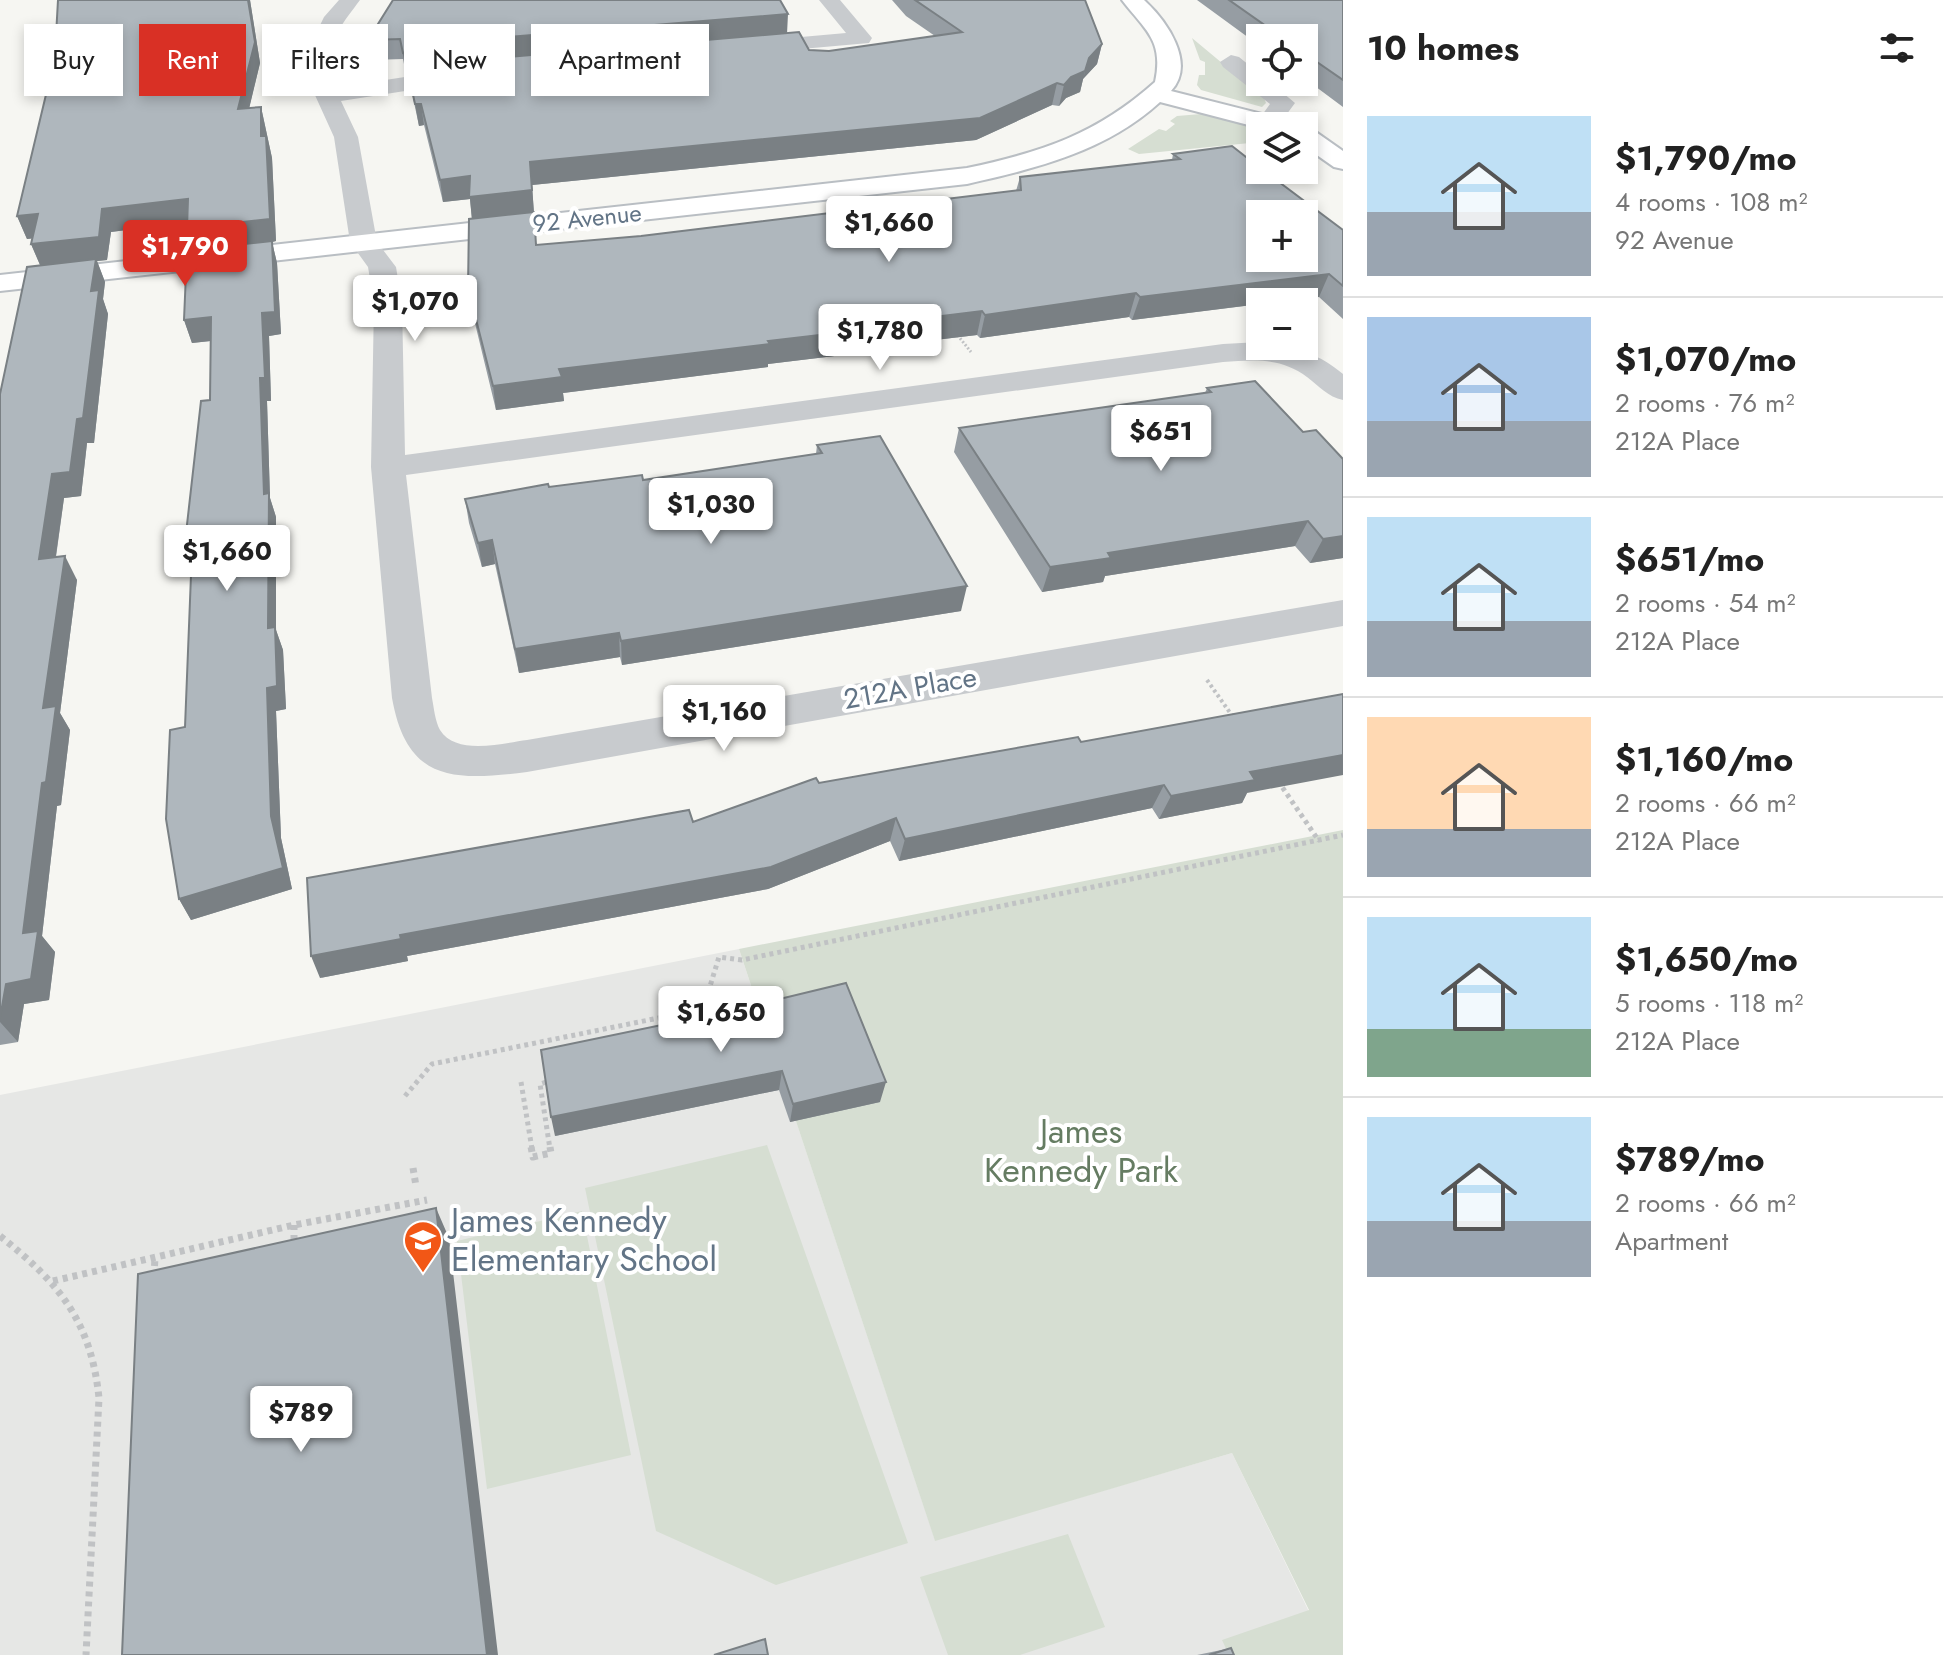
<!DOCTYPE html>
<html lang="en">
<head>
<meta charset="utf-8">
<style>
  body { margin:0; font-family:Jost,sans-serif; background:#f6f6f6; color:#222; height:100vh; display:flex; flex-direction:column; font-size:30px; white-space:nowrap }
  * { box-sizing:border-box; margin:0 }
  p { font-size:26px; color:#767676 }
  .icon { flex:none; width:44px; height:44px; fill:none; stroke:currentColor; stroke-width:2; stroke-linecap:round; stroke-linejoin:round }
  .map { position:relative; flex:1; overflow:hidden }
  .side { display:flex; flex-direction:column; background:#fff; width:600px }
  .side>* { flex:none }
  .banner { position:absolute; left:24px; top:24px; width:760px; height:72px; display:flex; gap:16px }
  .controls { position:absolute; left:1246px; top:24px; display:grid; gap:16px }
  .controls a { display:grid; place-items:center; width:72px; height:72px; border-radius:0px; background:#fff; box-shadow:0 4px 12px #0003; font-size:40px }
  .price { position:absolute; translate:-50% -68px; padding:0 18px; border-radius:8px; background:#fff; color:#222; font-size:26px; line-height:52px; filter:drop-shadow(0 2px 4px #0008) }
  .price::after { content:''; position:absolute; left:50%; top:48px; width:24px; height:18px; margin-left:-12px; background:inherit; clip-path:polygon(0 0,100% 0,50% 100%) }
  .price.active { background:#d93025; color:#fff }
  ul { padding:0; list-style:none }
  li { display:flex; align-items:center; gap:24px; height:200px; padding:0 24px }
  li+li { border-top:2px solid #e0e0e0 }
  li span { display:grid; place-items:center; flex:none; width:224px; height:160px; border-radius:0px; color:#555 }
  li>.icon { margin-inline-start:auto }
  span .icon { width:96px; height:96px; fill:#fffc; stroke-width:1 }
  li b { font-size:34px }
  h2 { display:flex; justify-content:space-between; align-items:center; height:96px; padding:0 24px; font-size:34px }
  .tag { padding:0 28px; border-radius:0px; background:#fff; box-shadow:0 4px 12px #0003; font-size:28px; line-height:72px }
  .tag.active { background:#d93025; color:#fff }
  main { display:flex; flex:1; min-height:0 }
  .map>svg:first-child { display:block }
</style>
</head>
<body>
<main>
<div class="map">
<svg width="1343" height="1655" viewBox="0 0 1343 1655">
  <rect width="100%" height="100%" fill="#f6f6f2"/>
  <path fill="#e6e7e5" d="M 739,949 L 935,1540 L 1232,1453 L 1330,1655 L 0,1655 L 0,1095 Z"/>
  <path fill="#d6ded2" d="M 1192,38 L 1264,98 L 1266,103 L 1262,107 L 1201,90 L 1197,85 L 1199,75 L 1205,75 L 1205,62 L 1200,60 Z
    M 1213,113 L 1260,127 L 1260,142 L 1139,154 L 1128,149 L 1159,129 L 1166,131 L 1175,124 L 1170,121 L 1177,116 Z
    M 1343,830 L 1343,1655 L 1229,1655 L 1222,1640 L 1309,1610 L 1232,1453 L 935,1541 L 739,949 Z
    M 767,1145 L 908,1543 L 776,1585 L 656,1531 L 585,1188 Z
    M 582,1211 L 631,1455 L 487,1489 L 457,1241 Z
    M 1068,1534 L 1105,1627 L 1020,1655 L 948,1655 L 920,1577 Z"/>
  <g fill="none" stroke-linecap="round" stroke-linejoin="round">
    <g stroke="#b9bec3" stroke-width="4">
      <path id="secondary" d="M 1122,0 L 1144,0 C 1166,20 1197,63 1171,91 L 1290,121 L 1294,126 L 1260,128 L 1160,102 C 1105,152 1037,168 967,184 L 0,291 L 0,275 L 967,168 C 1042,152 1097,134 1155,82 C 1164,40 1145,30 1122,0 Z
        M 1304,128 L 1313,130 L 1343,151 L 1343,169 L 1334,167 L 1304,146 Z"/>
    </g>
    <path stroke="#c0c2c4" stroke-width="3" stroke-dasharray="2 2" stroke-linecap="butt" d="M 955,332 L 971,352"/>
    <path stroke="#c0c2c4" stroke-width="4" stroke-dasharray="3 3" stroke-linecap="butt" d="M 1207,680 L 1233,717"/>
    <path stroke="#c0c2c4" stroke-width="5" stroke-dasharray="4 4" stroke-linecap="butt" d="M 1278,781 L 1319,841
      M 521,1082 L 532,1149
      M 546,1082 L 540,1084 L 550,1149
      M 405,1096 L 432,1064 L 703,1009 L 719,957 L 742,960 L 1343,835"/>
    <path stroke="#c0c2c4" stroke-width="7" stroke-dasharray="5 5" stroke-linecap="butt" d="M 531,1147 L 533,1157 L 551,1153 L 550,1147
      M 413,1168 L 416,1186
      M 294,1225 L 294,1244
      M 0,1236 C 59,1283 91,1321 99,1398 L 86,1655
      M 154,1276 L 155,1257
      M 53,1281 L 294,1225 L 427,1200"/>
    <path fill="#c8cbce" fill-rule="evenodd" d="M 339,0 L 360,0 C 340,27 317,53 334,88 L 469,67 L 480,74 L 469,81 L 341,101 L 358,137 L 377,242 L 396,267 L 402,303 L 405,455 L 1223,344 L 1260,342 L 1260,346 C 1294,346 1317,352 1343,374 L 1343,400 C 1328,397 1319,386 1307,377 C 1281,357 1254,360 1223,362 L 406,475 L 432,698 C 434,708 435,721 440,730 C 456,756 503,743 527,740 L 1343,600 L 1343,626 L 527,772 C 453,781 407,782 392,698 L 371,467 L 374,303 L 368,267 L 350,242 L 334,137 L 309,82 L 305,64 L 305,56 L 324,17 Z
      M 819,0 L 840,0 L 872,38 L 869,43 L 744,54 L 733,48 L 744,42 L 846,33 Z
      M 1231,55 L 1239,57 L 1260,74 L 1260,82 L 1270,82 L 1295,103 L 1278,126 L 1260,126 L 1257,122 L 1270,104 L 1223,67 L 1220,62 Z"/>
    <use href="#secondary" fill="#fff" fill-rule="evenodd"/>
  </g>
  <path fill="#969da3" d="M 58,0 L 250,0 L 260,63 L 249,108 L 261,107 L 272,158 L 276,241 L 272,242 L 277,263 L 281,334 L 269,336 L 271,401 L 267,401 L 270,498 L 276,517 L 276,630 L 283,650 L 286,709 L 276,711 L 281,838 L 292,889 L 191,920 L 179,899 L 191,568 L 184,551 L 210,400 L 211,341 L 192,343 L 184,320 L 194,249 L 187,222 L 111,232 L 107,260 L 97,261 L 105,282 L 103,299 L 108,314 L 94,443 L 87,443 L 81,496 L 64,498 L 56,557 L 77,580 L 60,713 L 70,730 L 61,805 L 57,806 L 42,936 L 55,952 L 49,1000 L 24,1004 L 18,1042 L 0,1045 L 0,394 L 40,265 L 31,244 L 33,238 L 27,239 L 17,216 L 49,82 L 56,36 Z
    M 892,0 L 1085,0 L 1102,44 L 1097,64 L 1083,79 L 1080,92 L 1066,98 L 1059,106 L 1052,105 L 976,140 L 532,185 L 536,245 L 641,236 L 1016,191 L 1020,177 L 1172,160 L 1173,154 L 1343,230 L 1343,319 L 1319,297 L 1260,302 L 1260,304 L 1132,320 L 1129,317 L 980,338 L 977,335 L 851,350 L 851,354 L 768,364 L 768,367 L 563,393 L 564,401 L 496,410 L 472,311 L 468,288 L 472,219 L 470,199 L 443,202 L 424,125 L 419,126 L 408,74 L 406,74 L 403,59 L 371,60 L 368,40 L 787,33 L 809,50 L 829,51 L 935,36 L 906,16 Z
    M 1197,0 L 1343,0 L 1343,107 L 1304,78 L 1304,38 L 1260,38 L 1260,46 Z
    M 1207,388 L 1303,432 L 1343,459 L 1343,558 L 1310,563 L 1295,546 L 1105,576 L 1103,582 L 1042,592 L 954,452 L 959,428 L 1205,393 Z
    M 817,445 L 961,611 L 622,665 L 620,657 L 519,673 L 495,564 L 482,567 L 469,523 L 465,499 L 549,487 L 643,480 L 816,454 Z
    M 1081,742 L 1247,793 L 1242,803 L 1159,819 L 1152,808 L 899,861 L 890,841 L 768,889 L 407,956 L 408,961 L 320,978 L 693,822 L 819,783 Z
    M 734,1010 L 880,1102 L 790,1122 L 779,1090 L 555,1136 Z
    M 1231,1648 L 1234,1655 L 1197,1655 Z"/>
  <path fill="#7a8084" d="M 248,0 L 250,0 L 260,63 L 244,130 L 238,109 Z
    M 788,14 L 787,34 L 510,58 L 406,74 L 403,53 L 508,37 Z
    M 1102,44 L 1097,64 L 1083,79 L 1089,58 Z
    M 1085,71 L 1080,92 L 1066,98 L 1059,106 L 1064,85 L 1071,77 Z
    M 1057,83 L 1052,105 L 976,140 L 532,185 L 534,213 L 472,220 L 470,199 L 443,202 L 440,180 L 470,176 L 530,162 Z
    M 415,104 L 421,104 L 424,125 L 419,126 Z
    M 261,107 L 272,158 L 276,241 L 272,242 L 277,263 L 281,334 L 269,336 L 271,401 L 267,401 L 270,498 L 276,517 L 276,630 L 283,650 L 286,709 L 276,711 L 281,838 L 292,889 L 191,920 L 179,899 L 271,816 L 267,688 L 269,510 L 187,228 L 261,136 Z
    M 188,199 L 195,221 L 111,232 L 107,260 L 97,261 L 105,282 L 103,299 L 108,314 L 94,443 L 87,443 L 81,496 L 64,498 L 52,583 L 39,559 L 41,267 L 31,244 L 102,209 Z
    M 38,214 L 47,237 L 27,239 L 17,216 Z
    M 1329,274 L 1319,297 L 1279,302 L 1260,302 L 1260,304 L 1132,320 L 1140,297 Z
    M 1136,293 L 1129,317 L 980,338 L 985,315 Z
    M 982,311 L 977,335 L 851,350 L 851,354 L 768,364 L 768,367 L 563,393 L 564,401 L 496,410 L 493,386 L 559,369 L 768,341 L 852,327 Z
    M 211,317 L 219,340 L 192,343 L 184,320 Z
    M 1308,521 L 1295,546 L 1105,576 L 1103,582 L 1042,592 L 1050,567 L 1108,553 Z
    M 1343,536 L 1343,558 L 1310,563 L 1323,539 Z
    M 492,540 L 495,564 L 482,567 L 478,543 Z
    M 65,556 L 77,580 L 60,713 L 70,730 L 61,805 L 57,806 L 42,936 L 55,952 L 49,1000 L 24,1004 L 18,1042 L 0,1022 L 0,1018 L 6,984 L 23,933 L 43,708 Z
    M 967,586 L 961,611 L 622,665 L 621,641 Z
    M 619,633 L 620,657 L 519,673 L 515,649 Z
    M 1343,755 L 1343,775 L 1247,793 L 1242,803 L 1159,819 L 1171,796 L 1250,772 Z
    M 1164,785 L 1152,808 L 899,861 L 905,839 Z
    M 896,818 L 890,841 L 768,889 L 407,956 L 408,961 L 320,978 L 311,956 Z
    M 782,1071 L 779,1090 L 555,1136 L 551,1117 Z
    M 886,1082 L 880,1102 L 790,1122 L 793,1104 Z
    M 436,1208 L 449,1238 L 498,1655 L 487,1655 Z"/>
  <path fill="#afb7bd" stroke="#7a8084" stroke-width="2" fill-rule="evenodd" d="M 58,0 L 248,0 L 255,42 L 238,109 L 261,107 L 261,136 L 266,136 L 270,219 L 187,228 L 188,199 L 102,209 L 99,237 L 31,244 L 38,214 L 17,216 L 49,82 L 56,36 Z
    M 393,0 L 780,0 L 788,14 L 508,37 L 403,53 L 400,39 L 368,40 Z
    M 915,0 L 1085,0 L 1102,44 L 1089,58 L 1085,71 L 1071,77 L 1064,85 L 1057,83 L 980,118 L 530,162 L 532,190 L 469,197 L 470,176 L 440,180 L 421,104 L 415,104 L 408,72 L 508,57 L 799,32 L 809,50 L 829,51 L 962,32 Z
    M 1229,0 L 1343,0 L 1343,80 L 1304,53 L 1304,38 L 1283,38 Z
    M 1232,146 L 1260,168 L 1260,170 L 1263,170 L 1343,230 L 1343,286 L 1329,274 L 1140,297 L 1136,293 L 985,315 L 982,311 L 852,327 L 854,331 L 768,341 L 770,344 L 559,369 L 562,377 L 493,386 L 468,288 L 469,219 L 534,212 L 536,245 L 641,236 L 1021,190 L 1020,177 L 1180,159 L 1173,154 ZM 1260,214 L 1304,214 L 1304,258 L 1260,258 Z
    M 272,241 L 275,312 L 262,313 L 265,378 L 260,378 L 264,494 L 269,493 L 268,628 L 275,627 L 277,686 L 267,688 L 271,816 L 283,868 L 179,899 L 166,819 L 170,730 L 185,727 L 192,550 L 184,551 L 201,401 L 210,400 L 211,317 L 184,320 L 187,250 Z
    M 96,259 L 91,291 L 99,290 L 83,418 L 77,419 L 70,472 L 52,474 L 39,559 L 65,556 L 43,708 L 56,706 L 46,782 L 42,783 L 23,933 L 38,931 L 31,979 L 6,984 L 0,1018 L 0,394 L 27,267 Z
    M 1255,381 L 1303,432 L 1316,430 L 1343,459 L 1343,536 L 1323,539 L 1308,521 L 1108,553 L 1111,558 L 1050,567 L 959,428 L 1211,392 L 1207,388 Z
    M 880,436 L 967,586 L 621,641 L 619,633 L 515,649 L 492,540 L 478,543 L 465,499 L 548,484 L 549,487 L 642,475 L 643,480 L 822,453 L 817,445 Z
    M 1343,694 L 1343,755 L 1250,772 L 1255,780 L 1171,796 L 1164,785 L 905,839 L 896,818 L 771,867 L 400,935 L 401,939 L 311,956 L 307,878 L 689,810 L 693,822 L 816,778 L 819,783 L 1078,737 L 1081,742 Z
    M 846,983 L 886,1082 L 793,1104 L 782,1071 L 551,1117 L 541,1050 L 734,1010 Z
    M 436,1208 L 487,1655 L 122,1655 L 138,1274 Z
    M 765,1639 L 768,1655 L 714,1655 Z
    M 1231,1648 L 1234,1655 L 1209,1655 Z"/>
  <defs>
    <g id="school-pin" transform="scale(2)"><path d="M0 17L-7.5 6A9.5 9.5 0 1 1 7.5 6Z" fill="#f25716" stroke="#fff"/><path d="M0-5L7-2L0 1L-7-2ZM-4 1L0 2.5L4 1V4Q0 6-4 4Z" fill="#fff"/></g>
  </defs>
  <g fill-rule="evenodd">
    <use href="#school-pin" x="423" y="1240"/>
  </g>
  <g text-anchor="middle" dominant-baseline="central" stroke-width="8" stroke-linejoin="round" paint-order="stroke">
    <g font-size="24" fill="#627486" stroke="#fff">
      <text transform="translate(587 218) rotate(-6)">92 Avenue</text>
    </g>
    <g font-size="28" fill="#627486" stroke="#fff">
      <text transform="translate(910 688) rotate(-10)">212A Place</text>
    </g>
    <g font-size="34" fill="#657c62" stroke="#fff">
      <text x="1081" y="1131">James<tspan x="1081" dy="39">Kennedy Park</tspan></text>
    </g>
    <g font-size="34" fill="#627486" stroke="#fff" text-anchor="start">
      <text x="451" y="1220">James Kennedy<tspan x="451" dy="39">Elementary School</tspan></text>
    </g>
  </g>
</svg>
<div class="controls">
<a><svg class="icon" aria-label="locate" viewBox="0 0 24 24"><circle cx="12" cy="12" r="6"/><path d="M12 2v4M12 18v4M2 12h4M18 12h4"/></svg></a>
<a><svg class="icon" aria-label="layers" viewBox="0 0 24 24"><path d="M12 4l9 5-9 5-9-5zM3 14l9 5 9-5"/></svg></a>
<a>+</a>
<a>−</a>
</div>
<b class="price" style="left:889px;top:264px">$1,660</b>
<b class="price active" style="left:185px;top:288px">$1,790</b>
<b class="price" style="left:415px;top:343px">$1,070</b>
<b class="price" style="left:880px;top:372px">$1,780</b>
<b class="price" style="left:1161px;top:473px">$651</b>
<b class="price" style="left:711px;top:546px">$1,030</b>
<b class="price" style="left:227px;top:593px">$1,660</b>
<b class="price" style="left:724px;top:753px">$1,160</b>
<b class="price" style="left:721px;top:1054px">$1,650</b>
<b class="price" style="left:301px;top:1454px">$789</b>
<div class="banner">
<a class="tag">Buy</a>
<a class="tag active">Rent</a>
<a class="tag">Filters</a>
<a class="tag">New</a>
<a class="tag">Apartment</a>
</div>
</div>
<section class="side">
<h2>10 homes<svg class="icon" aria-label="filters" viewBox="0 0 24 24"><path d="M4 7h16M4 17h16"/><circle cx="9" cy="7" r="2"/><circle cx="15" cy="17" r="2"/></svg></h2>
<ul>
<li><span style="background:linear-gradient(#bfe0f5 60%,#9aa5b1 0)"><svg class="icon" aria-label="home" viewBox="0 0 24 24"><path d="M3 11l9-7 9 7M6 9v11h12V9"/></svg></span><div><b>$1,790/mo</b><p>4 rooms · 108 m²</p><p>92 Avenue</p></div></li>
<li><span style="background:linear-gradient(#a9c7e8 65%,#9aa5b1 0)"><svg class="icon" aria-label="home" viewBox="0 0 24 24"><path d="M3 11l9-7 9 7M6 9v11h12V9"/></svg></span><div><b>$1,070/mo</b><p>2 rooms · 76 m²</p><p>212A Place</p></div></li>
<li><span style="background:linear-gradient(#bfe0f5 65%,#9aa5b1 0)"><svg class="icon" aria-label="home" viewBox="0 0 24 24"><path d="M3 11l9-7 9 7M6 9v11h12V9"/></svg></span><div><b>$651/mo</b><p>2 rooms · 54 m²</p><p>212A Place</p></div></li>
<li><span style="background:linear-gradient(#ffd9b3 70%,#9aa5b1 0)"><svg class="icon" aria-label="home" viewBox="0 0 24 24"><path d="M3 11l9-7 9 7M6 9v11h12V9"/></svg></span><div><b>$1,160/mo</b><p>2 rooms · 66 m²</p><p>212A Place</p></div></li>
<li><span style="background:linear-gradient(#bfe0f5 70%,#7fa58c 0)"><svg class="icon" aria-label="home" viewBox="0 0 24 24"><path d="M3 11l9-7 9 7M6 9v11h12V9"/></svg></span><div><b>$1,650/mo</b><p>5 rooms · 118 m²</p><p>212A Place</p></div></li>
<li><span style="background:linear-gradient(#bfe0f5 65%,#9aa5b1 0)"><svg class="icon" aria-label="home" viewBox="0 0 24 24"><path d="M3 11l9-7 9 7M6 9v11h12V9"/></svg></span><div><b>$789/mo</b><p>2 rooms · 66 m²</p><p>Apartment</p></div></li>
</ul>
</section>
</main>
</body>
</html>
